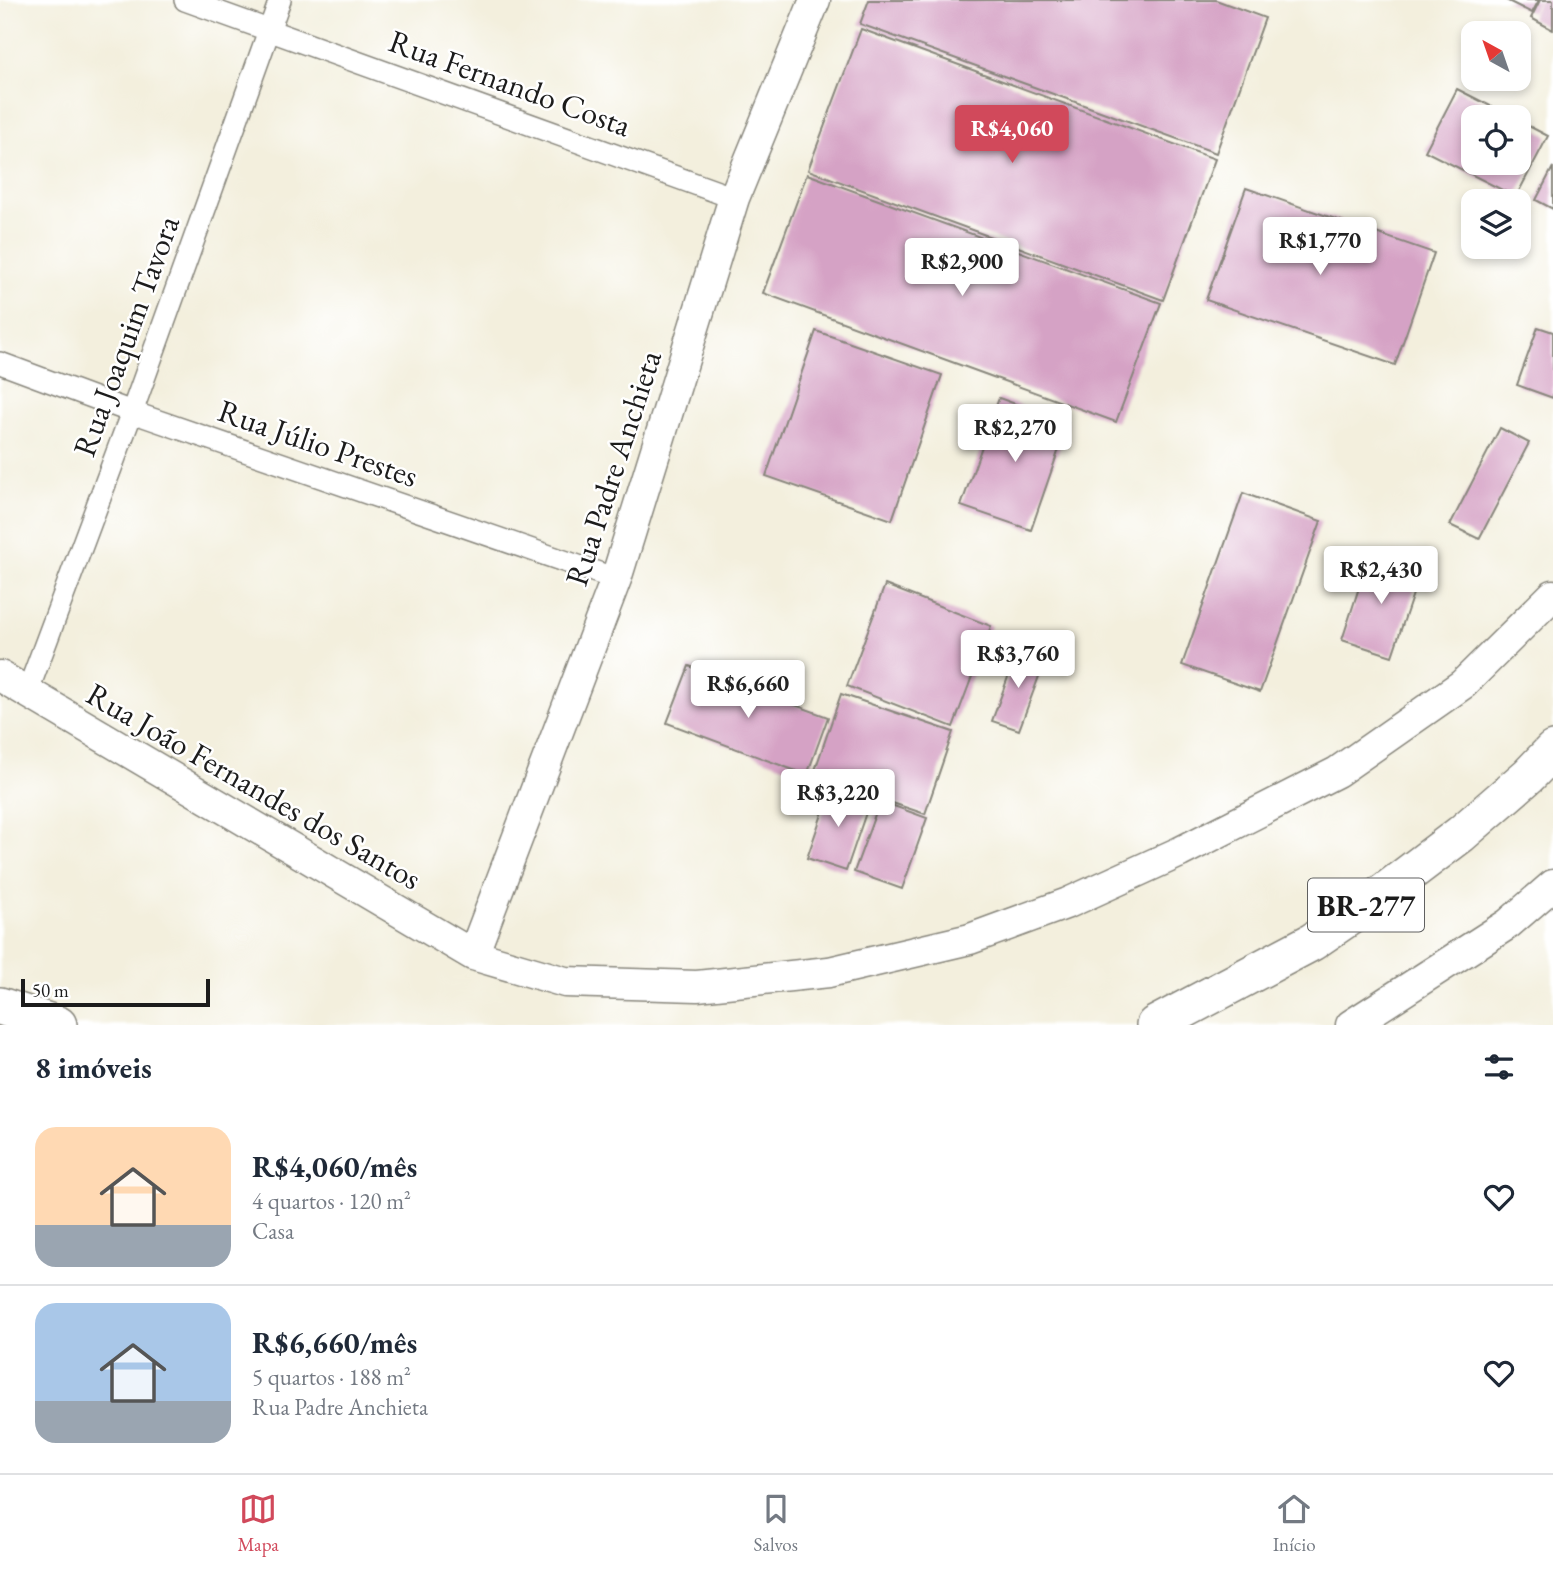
<!DOCTYPE html>
<html lang="pt">
<head>
<meta charset="utf-8">
<style>
  body { margin:0; font-family:"EB Garamond",serif; background:#f2f2f3; color:#1f2937; height:100vh; display:flex; flex-direction:column; font-size:26px; white-space:nowrap }
  * { box-sizing:border-box; margin:0 }
  p { font-size:23px; color:#747a83 }
  .icon { flex:none; width:38px; height:38px; fill:none; stroke:currentColor; stroke-width:2; stroke-linecap:round; stroke-linejoin:round }
  .map { position:relative; height:1025px; overflow:hidden }
  .side { display:flex; flex-direction:column; background:#fff; flex:1 }
  .side>* { flex:none }
  .needle { width:46px; rotate:320deg }
  .tools { position:absolute; left:1461px; top:21px; display:grid; gap:14px }
  .tools a { display:grid; place-items:center; width:70px; height:70px; border-radius:14px; background:#fff; box-shadow:0 4px 10px #0003; font-size:35px }
  .scale { position:absolute; left:21px; bottom:18px; width:189px; box-sizing:border-box; padding-left:7px; border:4px solid #1c1c1c; border-top:0; font-size:19px; line-height:24px; white-space:nowrap; color:#1c1c1c; -webkit-text-stroke:5px #fff; paint-order:stroke }
  .price { position:absolute; translate:-50% -60px; padding:0 16px; border-radius:7px; background:#fff; color:#222; font-size:23px; line-height:46px; filter:drop-shadow(0 2px 4px #0008) }
  .price::after { content:''; position:absolute; left:50%; top:42px; width:21px; height:16px; margin-left:-10px; background:inherit; clip-path:polygon(0 0,100% 0,50% 100%) }
  .price.on { background:#d1495b; color:#fff }
  ul { padding:0; list-style:none }
  li { display:flex; align-items:center; gap:21px; height:175px; padding:0 35px }
  li+li { border-top:2px solid #e0e1e3 }
  li span { display:grid; place-items:center; flex:none; width:196px; height:140px; border-radius:21px; color:#555 }
  li>.icon { margin-inline-start:auto }
  span .icon { width:84px; height:84px; fill:#fffc; stroke-width:1 }
  li b { font-size:30px }
  h2 { display:flex; justify-content:space-between; align-items:center; height:84px; padding:0 35px; font-size:30px }
  .dock { display:flex; justify-content:space-around; align-items:center; height:98px; border-top:2px solid #e0e1e3; background:#fff; font-size:19px; color:#747a83 }
  .dock a { display:grid; justify-items:center; gap:4px }
  .dock .on { color:#d1495b }
  .map>svg:first-child { display:block }
</style>
</head>
<body>
<div class="map">
<svg width="1553" height="1025" viewBox="0 0 1553 1025">
  <rect width="100%" height="100%" fill="#fff"/>
  <filter id="ink" filterUnits="userSpaceOnUse"><feTurbulence type="fractalNoise" baseFrequency=".0143" numOctaves="2"/><feDisplacementMap in="SourceGraphic" scale="14" xChannelSelector="R" yChannelSelector="G"/><feConvolveMatrix kernelMatrix="1 2 1 2 8 2 1 2 1" color-interpolation-filters="sRGB"/></filter>
  <filter id="wash" filterUnits="userSpaceOnUse"><feTurbulence type="fractalNoise" baseFrequency=".00686" numOctaves="4" result="noise"/><feDisplacementMap in="SourceGraphic" scale="28" xChannelSelector="R" yChannelSelector="G"/><feGaussianBlur stdDeviation="1.57" result="paint"/><feColorMatrix in="noise" values="0 0 0 0 0 0 0 0 0 0 0 0 0 0 0 0 0 1.4 0 .05"/><feComposite in="paint" operator="in"/></filter>
  <g filter="url(#wash)">
    <rect width="100%" height="100%" fill="#f3efdd"/>
    <g id="blocks">
      <path fill="#d5a2c5" d="M 869,0 L 1216,0 L 1265,18 L 1216,153 L 860,24 Z
        M 1506,0 L 1539,0 L 1532,13 Z
        M 1540,0 L 1553,0 L 1553,30 L 1531,18 Z
        M 861,29 L 1215,159 L 1163,300 L 808,170 Z
        M 1457,89 L 1512,117 L 1474,117 L 1474,163 L 1519,163 L 1519,121 L 1548,136 L 1516,197 L 1425,151 Z
        M 1553,167 L 1553,209 L 1536,200 Z
        M 807,174 L 1161,303 L 1116,422 L 763,293 Z
        M 1246,188 L 1434,253 L 1395,365 L 1206,300 Z
        M 1538,327 L 1553,332 L 1553,398 L 1517,385 Z
        M 816,331 L 942,375 L 892,520 L 766,476 Z
        M 999,398 L 1068,423 L 1031,530 L 961,506 Z
        M 1500,428 L 1529,443 L 1479,539 L 1450,525 Z
        M 1243,493 L 1321,521 L 1260,692 L 1182,665 Z
        M 1369,557 L 1420,573 L 1392,656 L 1342,640 Z
        M 885,585 L 991,626 L 953,727 L 847,686 Z
        M 1018,650 L 1045,660 L 1019,730 L 992,721 Z
        M 689,666 L 828,717 L 807,775 L 667,723 Z
        M 841,694 L 953,732 L 925,814 L 813,776 Z
        M 831,788 L 870,801 L 846,871 L 807,858 Z
        M 880,801 L 927,818 L 902,889 L 854,872 Z"/>
    </g>
  </g>
  <g filter="url(#ink)">
    <use href="#blocks" fill-opacity="0" stroke="#88867c" stroke-width="2"/>
    <g fill="none" stroke-linecap="round" stroke-linejoin="round">
      <g stroke="#88867c" stroke-width="24">
        <path id="street" d="M 185,0 L 734,198
          M 0,363 L 132,412 L 616,579
          M 27,693 L 132,412 L 280,0"/>
      </g>
      <g stroke="#88867c" stroke-width="33">
        <path id="secondary" d="M 0,676 L 473,955 L 565,982 L 697,986 L 829,972 L 970,939 L 1068,903 L 1180,852 L 1337,772 L 1463,684 L 1553,595
          M 473,955 L 616,579 L 734,198 L 815,0
          M 1351,1025 L 1508,924 L 1553,885"/>
      </g>
      <g stroke="#88867c" stroke-width="40">
        <path id="highway" d="M 0,1006 L 58,1025
          M 1155,1025 L 1312,942 L 1378,897 L 1461,834 L 1529,775 L 1553,750"/>
      </g>
      <use href="#street" stroke="#fff" stroke-width="21"/>
      <use href="#secondary" stroke="#fff" stroke-width="30"/>
      <use href="#highway" stroke="#fff" stroke-width="37"/>
    </g>
  </g>
  <g text-anchor="middle" dominant-baseline="central" stroke-width="5" stroke-linejoin="round" paint-order="stroke">
    <rect fill="#fff" stroke="#606060" stroke-width="2" x="1308" y="878.5" width="116" height="53" rx="5"/>
    <g font-size="30" font-weight="bold" fill="#1c1c1c">
      <text x="1366" y="905">BR-277</text>
    </g>
    <g font-size="32" fill="#1c1c1c" stroke="#fff">
      <text transform="translate(510 83) rotate(20)">Rua Fernando Costa</text>
      <text transform="translate(126 336) rotate(-70)">Rua Joaquim Tavora</text>
      <text transform="translate(318 443) rotate(19)">Rua Júlio Prestes</text>
      <text transform="translate(613 468) rotate(-72)">Rua Padre Anchieta</text>
      <text transform="translate(254 786) rotate(30)">Rua João Fernandes dos Santos</text>
    </g>
  </g>
</svg>
<div class="tools">
<a><svg class="needle" viewBox="-14 -14 28 28"><path d="M0-13l5 13h-10z" fill="#e53935"/><path d="M0 13l5-13h-10z" fill="#747a83"/></svg></a>
<a><svg class="icon" aria-label="locate" viewBox="0 0 24 24"><circle cx="12" cy="12" r="6"/><path d="M12 2v4M12 18v4M2 12h4M18 12h4"/></svg></a>
<a><svg class="icon" aria-label="layers" viewBox="0 0 24 24"><path d="M12 4l9 5-9 5-9-5zM3 14l9 5 9-5"/></svg></a>
</div>
<div class="scale">50 m</div>
<b class="price on" style="left:1012px;top:165px">R$4,060</b>
<b class="price" style="left:1320px;top:277px">R$1,770</b>
<b class="price" style="left:962px;top:298px">R$2,900</b>
<b class="price" style="left:1015px;top:464px">R$2,270</b>
<b class="price" style="left:1381px;top:606px">R$2,430</b>
<b class="price" style="left:1018px;top:690px">R$3,760</b>
<b class="price" style="left:748px;top:720px">R$6,660</b>
<b class="price" style="left:838px;top:829px">R$3,220</b>
</div>
<section class="side">
<h2>8 imóveis<svg class="icon" aria-label="filters" viewBox="0 0 24 24"><path d="M4 7h16M4 17h16"/><circle cx="9" cy="7" r="2"/><circle cx="15" cy="17" r="2"/></svg></h2>
<ul>
<li><span style="background:linear-gradient(#ffd9b3 70%,#9aa5b1 0)"><svg class="icon" aria-label="home" viewBox="0 0 24 24"><path d="M3 11l9-7 9 7M6 9v11h12V9"/></svg></span><div><b>R$4,060/mês</b><p>4 quartos · 120 m²</p><p>Casa</p></div><svg class="icon" aria-label="heart" viewBox="0 0 24 24"><path d="M12 20l-8-8c-3-5 5-10 8-4 3-6 11-1 8 4z"/></svg></li>
<li><span style="background:linear-gradient(#a9c7e8 70%,#9aa5b1 0)"><svg class="icon" aria-label="home" viewBox="0 0 24 24"><path d="M3 11l9-7 9 7M6 9v11h12V9"/></svg></span><div><b>R$6,660/mês</b><p>5 quartos · 188 m²</p><p>Rua Padre Anchieta</p></div><svg class="icon" aria-label="heart" viewBox="0 0 24 24"><path d="M12 20l-8-8c-3-5 5-10 8-4 3-6 11-1 8 4z"/></svg></li>
</ul>
</section>
<nav class="dock">
<a class="on"><svg class="icon" aria-label="map" viewBox="0 0 24 24"><path d="M3 6l6-2 6 2 6-2v14l-6 2-6-2-6 2zM9 4v14M15 6v14"/></svg>Mapa</a>
<a><svg class="icon" aria-label="saved" viewBox="0 0 24 24"><path d="M7 4h10v16l-5-4-5 4z"/></svg>Salvos</a>
<a><svg class="icon" aria-label="home" viewBox="0 0 24 24"><path d="M3 11l9-7 9 7M6 9v11h12V9"/></svg>Início</a>
</nav>
</body>
</html>
